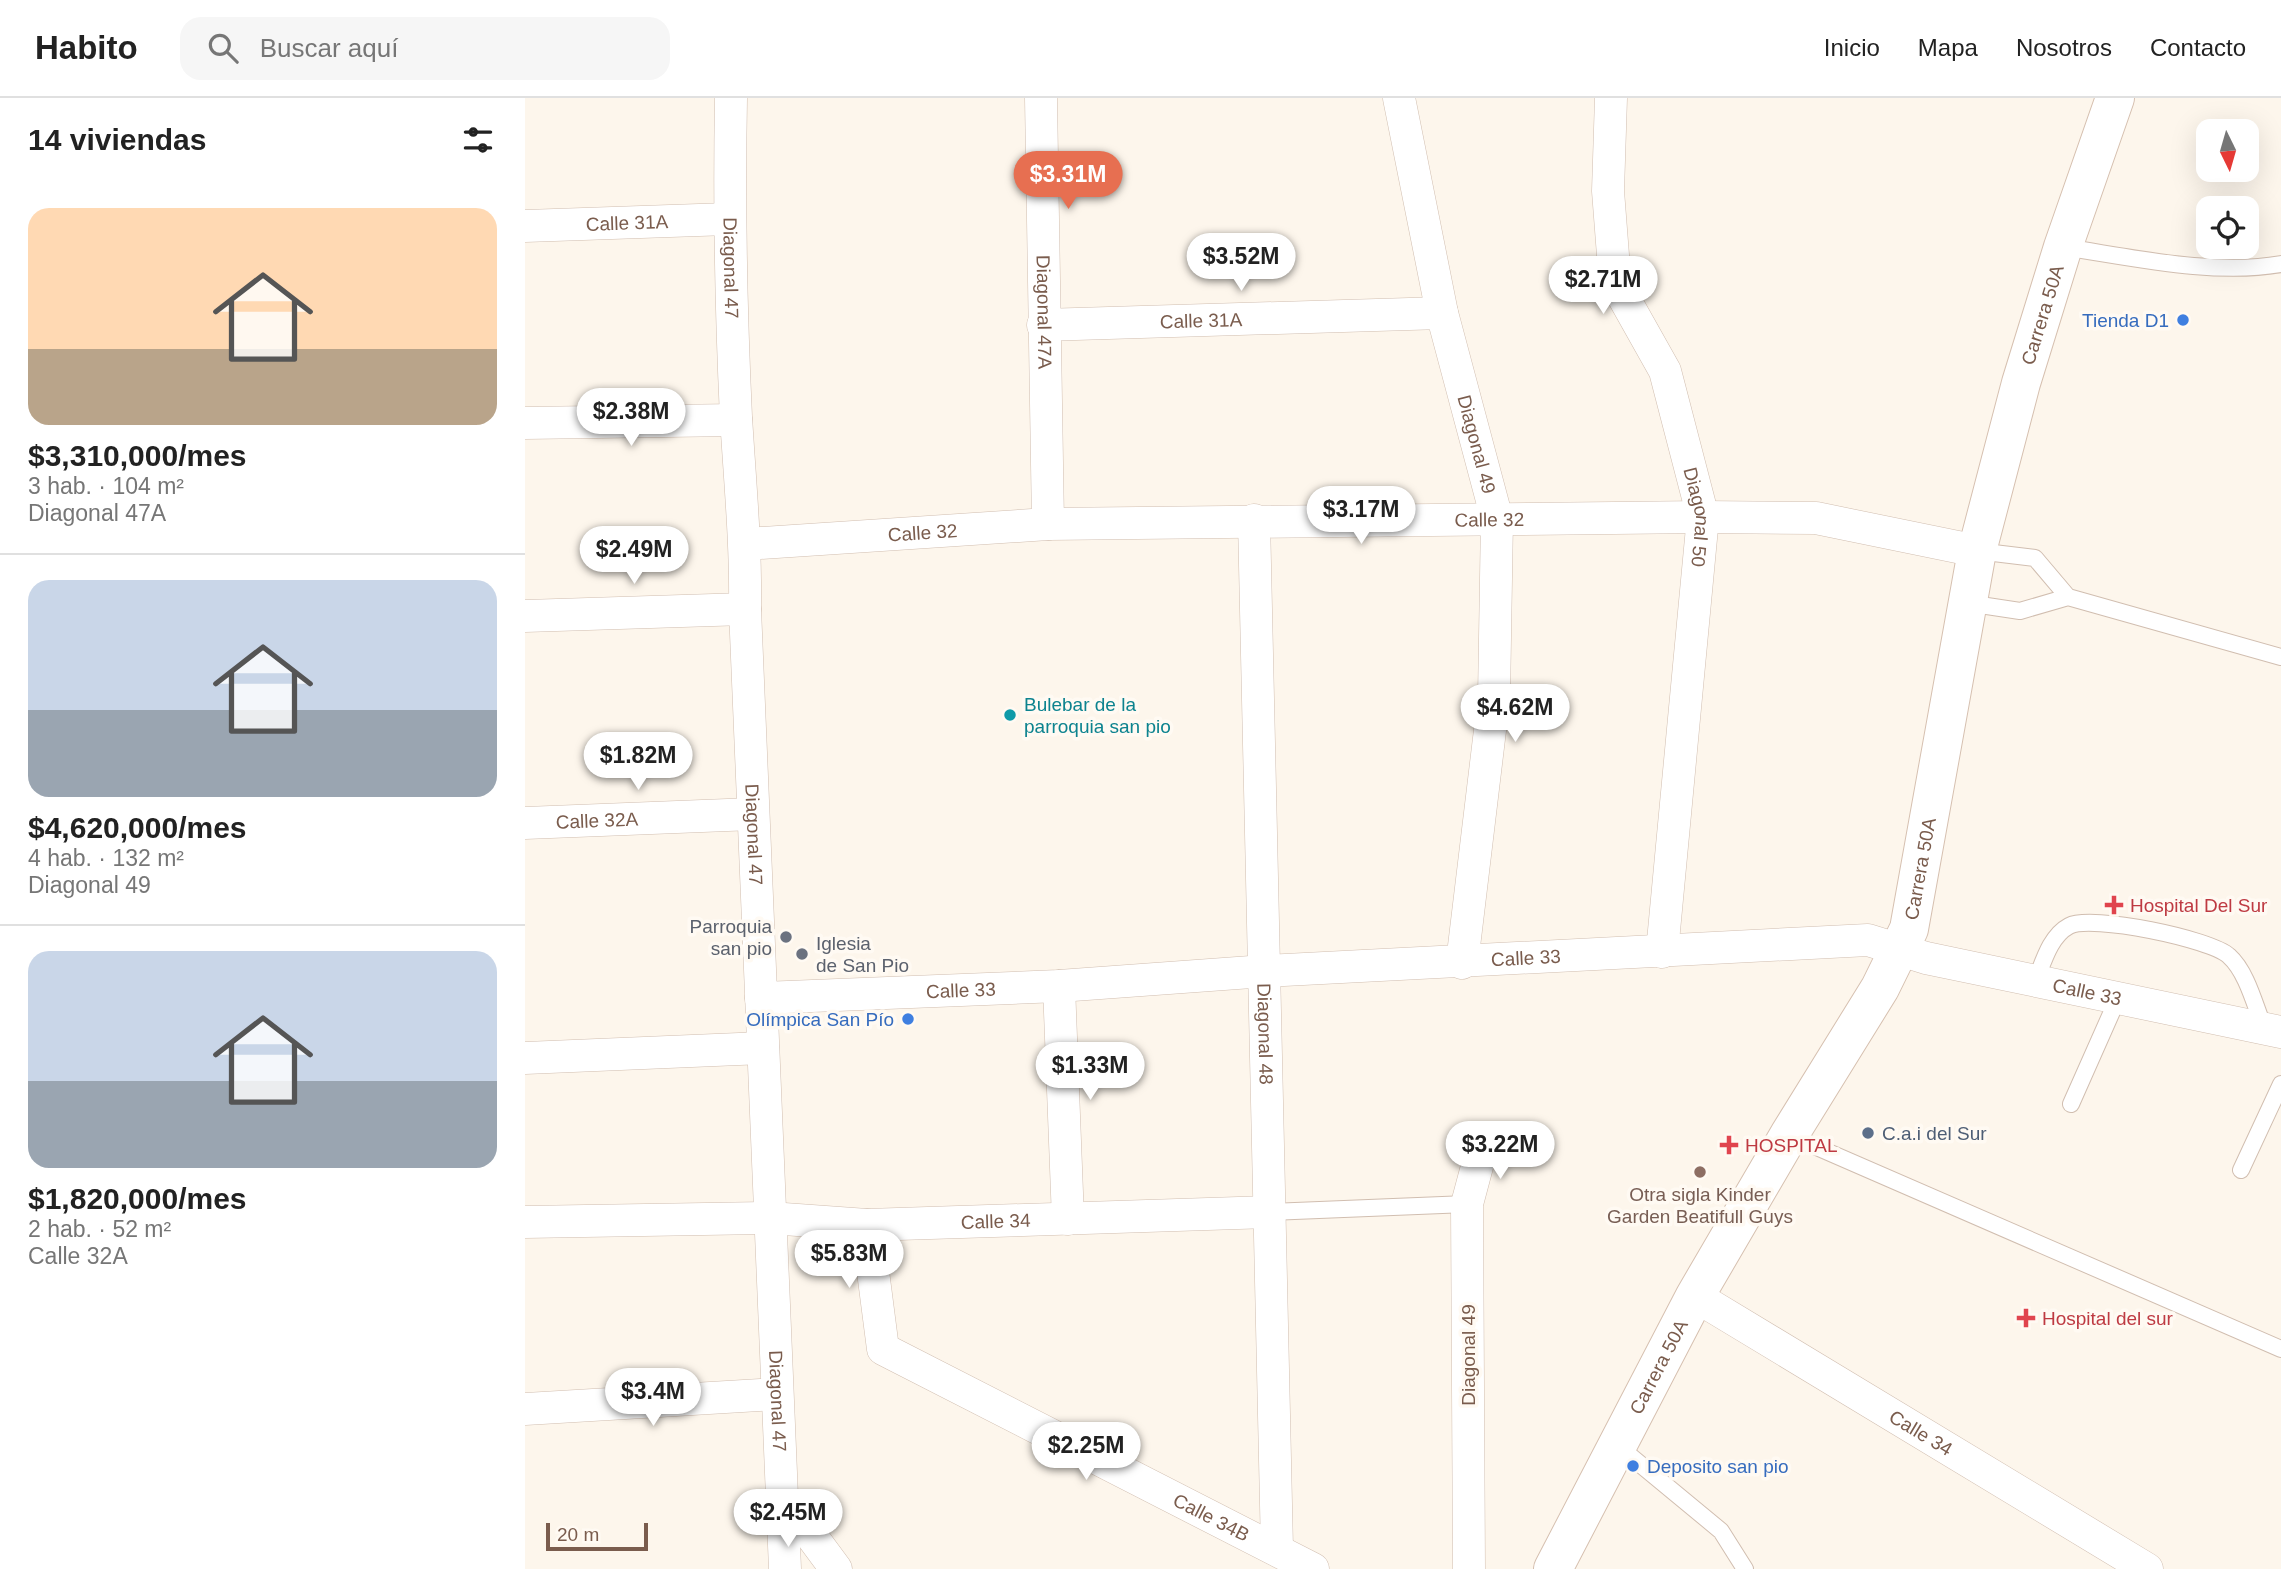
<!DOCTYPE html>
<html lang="es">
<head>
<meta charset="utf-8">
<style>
  body { margin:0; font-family:Arial,sans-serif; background:#f6f6f6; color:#222; height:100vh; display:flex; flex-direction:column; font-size:26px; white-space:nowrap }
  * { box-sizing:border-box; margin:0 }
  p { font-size:23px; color:#767676 }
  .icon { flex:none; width:38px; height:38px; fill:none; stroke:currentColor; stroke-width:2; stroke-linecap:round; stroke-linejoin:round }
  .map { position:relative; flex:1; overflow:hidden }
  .sheet { display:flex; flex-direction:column; background:#fff; width:525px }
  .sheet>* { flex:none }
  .needle { width:46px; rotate:175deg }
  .tools { position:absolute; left:1671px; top:21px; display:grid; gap:14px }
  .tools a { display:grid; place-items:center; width:63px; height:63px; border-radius:14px; background:#fff; box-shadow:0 7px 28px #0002; font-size:35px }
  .scale { position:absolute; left:21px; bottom:18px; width:102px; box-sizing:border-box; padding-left:7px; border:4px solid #7a5c4d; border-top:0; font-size:19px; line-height:24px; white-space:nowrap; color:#7a5c4d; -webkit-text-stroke:5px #fffaf3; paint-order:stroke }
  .price { position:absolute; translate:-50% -60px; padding:0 16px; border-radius:24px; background:#fff; color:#222; font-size:23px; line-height:46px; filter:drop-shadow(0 2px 4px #0008) }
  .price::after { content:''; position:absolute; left:50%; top:42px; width:21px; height:16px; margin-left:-10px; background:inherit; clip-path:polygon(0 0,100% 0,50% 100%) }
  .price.selected { background:#e76f51; color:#fff }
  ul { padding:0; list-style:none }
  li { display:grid; align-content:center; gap:14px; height:371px; padding:0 28px }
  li+li { border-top:2px solid #e0e0e0 }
  li span { display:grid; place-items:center; height:217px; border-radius:21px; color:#555 }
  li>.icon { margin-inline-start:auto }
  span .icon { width:126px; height:126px; fill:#fffc; stroke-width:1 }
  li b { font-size:30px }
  h2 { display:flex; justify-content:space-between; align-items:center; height:84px; padding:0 28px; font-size:30px }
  header { display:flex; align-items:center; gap:42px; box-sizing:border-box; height:98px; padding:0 35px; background:#fff; border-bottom:2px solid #e0e0e0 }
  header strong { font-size:33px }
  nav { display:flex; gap:38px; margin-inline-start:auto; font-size:24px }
  .search { width:490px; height:63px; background:#f6f6f6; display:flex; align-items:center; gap:18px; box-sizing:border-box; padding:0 24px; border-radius:21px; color:#767676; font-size:26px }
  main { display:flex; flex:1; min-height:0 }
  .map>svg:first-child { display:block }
</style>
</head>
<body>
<header>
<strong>Habito</strong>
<div class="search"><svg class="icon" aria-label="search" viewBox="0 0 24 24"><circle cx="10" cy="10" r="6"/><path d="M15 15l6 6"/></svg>Buscar aquí</div>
<nav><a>Inicio</a><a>Mapa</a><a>Nosotros</a><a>Contacto</a></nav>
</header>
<main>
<section class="sheet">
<h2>14 viviendas<svg class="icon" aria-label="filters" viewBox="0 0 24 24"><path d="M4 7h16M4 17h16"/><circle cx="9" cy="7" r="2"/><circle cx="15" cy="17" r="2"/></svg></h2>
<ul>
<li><span style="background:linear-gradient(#ffd9b3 65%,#b9a48a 0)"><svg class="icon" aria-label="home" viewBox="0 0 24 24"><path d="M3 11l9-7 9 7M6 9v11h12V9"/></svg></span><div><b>$3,310,000/mes</b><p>3 hab. · 104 m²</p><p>Diagonal 47A</p></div></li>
<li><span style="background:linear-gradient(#c9d6e8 60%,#9aa5b1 0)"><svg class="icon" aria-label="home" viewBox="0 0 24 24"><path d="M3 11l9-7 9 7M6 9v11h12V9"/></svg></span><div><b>$4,620,000/mes</b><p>4 hab. · 132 m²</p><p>Diagonal 49</p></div></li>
<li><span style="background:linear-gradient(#c9d6e8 60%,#9aa5b1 0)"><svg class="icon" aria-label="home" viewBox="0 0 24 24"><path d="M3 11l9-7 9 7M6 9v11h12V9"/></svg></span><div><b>$1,820,000/mes</b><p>2 hab. · 52 m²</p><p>Calle 32A</p></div></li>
</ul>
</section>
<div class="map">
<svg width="1756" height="1471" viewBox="0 0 1756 1471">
  <rect width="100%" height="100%" fill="#fdf6ec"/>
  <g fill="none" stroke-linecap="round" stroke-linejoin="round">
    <g stroke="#d1beb0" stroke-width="18">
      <path id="lane" d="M 1538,149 C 1606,159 1689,178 1756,166
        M 1452,453 L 1510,460 L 1543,499
        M 1442,505 L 1495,513 L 1543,499 L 1756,559
        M 1511,882 C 1518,865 1525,838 1544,828 C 1566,816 1686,841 1704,858 C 1722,874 1730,908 1739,930
        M 1546,1006 L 1593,900
        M 1264,1037 L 1756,1251
        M 1716,1072 L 1756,986
        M 744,1114 L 942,1106
        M 1092,1347 L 1196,1433 L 1220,1471"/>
    </g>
    <g stroke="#d1beb0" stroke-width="33">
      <g id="street">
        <path id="s1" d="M 206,0 C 204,107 206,213 211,319 C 215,384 221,446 220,511 L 260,1471"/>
        <path id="s2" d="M 516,0 L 523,426"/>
        <path id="s3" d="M 874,0 L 917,215 L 972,421 L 969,599 L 937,865"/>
        <path id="s4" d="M 1086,0 L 1083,93 L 1089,170 L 1099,200 L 1140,273 L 1178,419 L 1137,854"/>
        <path id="s5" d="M 0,128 L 203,121"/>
        <path id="s6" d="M 518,227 L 917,215"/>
        <path d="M 0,325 L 211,322"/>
        <path id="s7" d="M 729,422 L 752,1451"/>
        <path id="s8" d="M 221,446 L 523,426 L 1178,419 L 1291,420 L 1452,453"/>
        <path d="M 0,518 L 220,511"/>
        <path id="s9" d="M 0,725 L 228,716"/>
        <path d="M 534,888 L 543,1121"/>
        <path id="s10" d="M 236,900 L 534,888 L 740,873 L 1343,842 L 1401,860 L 1756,934"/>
        <path d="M 0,960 L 238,950"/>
        <path id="s11" d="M 0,1124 L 245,1120 L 342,1127 L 744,1114"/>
        <path id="s12" d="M 342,1127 L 358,1251 L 788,1471"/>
        <path id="s13" d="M 1170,1198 L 1622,1471"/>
        <path d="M 0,1311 L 252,1296"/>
        <path d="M 257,1398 L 311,1471"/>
        <path d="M 944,1471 L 942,1106 L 958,1046"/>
      </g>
    </g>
    <g stroke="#d6c0b0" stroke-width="40">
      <g id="secondary">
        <path id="s14" d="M 1028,1471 L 1170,1198 L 1264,1037 L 1355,890 L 1384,831 L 1452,453 L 1496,285 L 1538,149 L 1590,0"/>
      </g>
    </g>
    <use href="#lane" stroke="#fff" stroke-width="16"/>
    <use href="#street" stroke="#fff" stroke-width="32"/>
    <use href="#secondary" stroke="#fff" stroke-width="38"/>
  </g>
  <g fill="#3f7fe0" stroke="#fffaf3" stroke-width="2.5">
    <circle cx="1658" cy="222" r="7"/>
    <circle cx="383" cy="921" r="7"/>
    <circle cx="1108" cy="1368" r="7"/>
  </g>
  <circle fill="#0f9aa8" stroke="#fffaf3" stroke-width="2.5" cx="485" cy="617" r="7"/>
  <g fill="#e0444e" stroke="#fffaf3" stroke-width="2.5">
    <path d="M1585.5 796.5h7v7h7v7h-7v7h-7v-7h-7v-7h7z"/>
    <path d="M1200.5 1036.5h7v7h7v7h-7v7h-7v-7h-7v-7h7z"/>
    <path d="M1497.5 1209.5h7v7h7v7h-7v7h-7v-7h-7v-7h7z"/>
  </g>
  <g fill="#6b7280" stroke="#fffaf3" stroke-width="2.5">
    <circle cx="261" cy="839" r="7"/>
    <circle cx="277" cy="856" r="7"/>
  </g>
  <circle fill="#5c6f8a" stroke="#fffaf3" stroke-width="2.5" cx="1343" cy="1035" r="7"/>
  <circle fill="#8d6e63" stroke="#fffaf3" stroke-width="2.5" cx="1175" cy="1074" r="7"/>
  <g text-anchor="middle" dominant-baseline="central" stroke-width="7" stroke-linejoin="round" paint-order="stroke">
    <g font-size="19" fill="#7a5c4d" stroke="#fffaf3">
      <text stroke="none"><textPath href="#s5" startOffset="102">Calle 31A</textPath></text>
      <text stroke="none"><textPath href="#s1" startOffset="170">Diagonal 47</textPath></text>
      <text stroke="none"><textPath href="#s2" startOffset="214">Diagonal 47A</textPath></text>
      <text stroke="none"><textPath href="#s14" startOffset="1362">Carrera 50A</textPath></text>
      <text stroke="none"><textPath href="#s6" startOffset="158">Calle 31A</textPath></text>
      <text stroke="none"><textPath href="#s3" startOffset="355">Diagonal 49</textPath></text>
      <text stroke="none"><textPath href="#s4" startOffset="436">Diagonal 50</textPath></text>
      <text stroke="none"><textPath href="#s8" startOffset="744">Calle 32</textPath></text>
      <text stroke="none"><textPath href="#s8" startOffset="177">Calle 32</textPath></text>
      <text stroke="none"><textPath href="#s9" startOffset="72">Calle 32A</textPath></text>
      <text stroke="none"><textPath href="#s1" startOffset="737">Diagonal 47</textPath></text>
      <text stroke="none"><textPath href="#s14" startOffset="794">Carrera 50A</textPath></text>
      <text stroke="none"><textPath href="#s10" startOffset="766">Calle 33</textPath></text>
      <text stroke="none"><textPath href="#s10" startOffset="200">Calle 33</textPath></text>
      <text stroke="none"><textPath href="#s10" startOffset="1334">Calle 33</textPath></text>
      <text stroke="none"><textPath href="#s7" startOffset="514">Diagonal 48</textPath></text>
      <text stroke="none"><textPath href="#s11" startOffset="471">Calle 34</textPath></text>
      <text transform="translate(943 1257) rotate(-90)">Diagonal 49</text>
      <text stroke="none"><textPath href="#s14" startOffset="228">Carrera 50A</textPath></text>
      <text stroke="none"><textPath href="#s1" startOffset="1304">Diagonal 47</textPath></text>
      <text stroke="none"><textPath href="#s13" startOffset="264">Calle 34</textPath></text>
      <text stroke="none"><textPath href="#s12" startOffset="494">Calle 34B</textPath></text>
    </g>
    <g font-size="19" fill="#366cbe" stroke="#fffaf3" text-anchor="end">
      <text x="1644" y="222">Tienda D1</text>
      <text x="369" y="921">Olímpica San Pío</text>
      <text x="1122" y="1368" text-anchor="start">Deposito san pio</text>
    </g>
    <g font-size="19" fill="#0d838f" stroke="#fffaf3" text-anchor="start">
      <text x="499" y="606">Bulebar de la<tspan x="499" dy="22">parroquia san pio</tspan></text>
    </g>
    <g font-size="19" fill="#be3a42" stroke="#fffaf3" text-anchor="start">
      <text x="1605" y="807">Hospital Del Sur</text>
      <text x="1220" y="1047">HOSPITAL</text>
      <text x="1517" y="1220">Hospital del sur</text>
    </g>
    <g font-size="19" fill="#5b616d" stroke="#fffaf3" text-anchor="end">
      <text x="247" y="828">Parroquia<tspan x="247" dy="22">san pio</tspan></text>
      <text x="291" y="845" text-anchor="start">Iglesia<tspan x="291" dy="22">de San Pio</tspan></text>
    </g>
    <g font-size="19" fill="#4e5e75" stroke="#fffaf3" text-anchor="start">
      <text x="1357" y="1035">C.a.i del Sur</text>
    </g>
    <g font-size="19" fill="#785e54" stroke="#fffaf3">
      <text x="1175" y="1096">Otra sigla Kinder<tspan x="1175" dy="22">Garden Beatifull Guys</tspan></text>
    </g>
  </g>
</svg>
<div class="tools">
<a><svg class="needle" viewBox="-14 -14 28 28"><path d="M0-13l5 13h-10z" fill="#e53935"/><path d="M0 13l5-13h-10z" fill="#767676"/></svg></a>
<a><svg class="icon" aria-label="locate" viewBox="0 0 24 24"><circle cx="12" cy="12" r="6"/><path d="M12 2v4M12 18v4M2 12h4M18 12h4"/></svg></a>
</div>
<div class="scale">20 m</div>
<b class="price selected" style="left:543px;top:113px">$3.31M</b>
<b class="price" style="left:716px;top:195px">$3.52M</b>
<b class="price" style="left:1078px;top:218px">$2.71M</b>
<b class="price" style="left:106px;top:350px">$2.38M</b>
<b class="price" style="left:836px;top:448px">$3.17M</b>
<b class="price" style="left:109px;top:488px">$2.49M</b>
<b class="price" style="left:990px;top:646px">$4.62M</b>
<b class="price" style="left:113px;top:694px">$1.82M</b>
<b class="price" style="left:565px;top:1004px">$1.33M</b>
<b class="price" style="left:975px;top:1083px">$3.22M</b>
<b class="price" style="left:324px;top:1192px">$5.83M</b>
<b class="price" style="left:128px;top:1330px">$3.4M</b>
<b class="price" style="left:561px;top:1384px">$2.25M</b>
<b class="price" style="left:263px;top:1451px">$2.45M</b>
</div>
</main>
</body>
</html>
